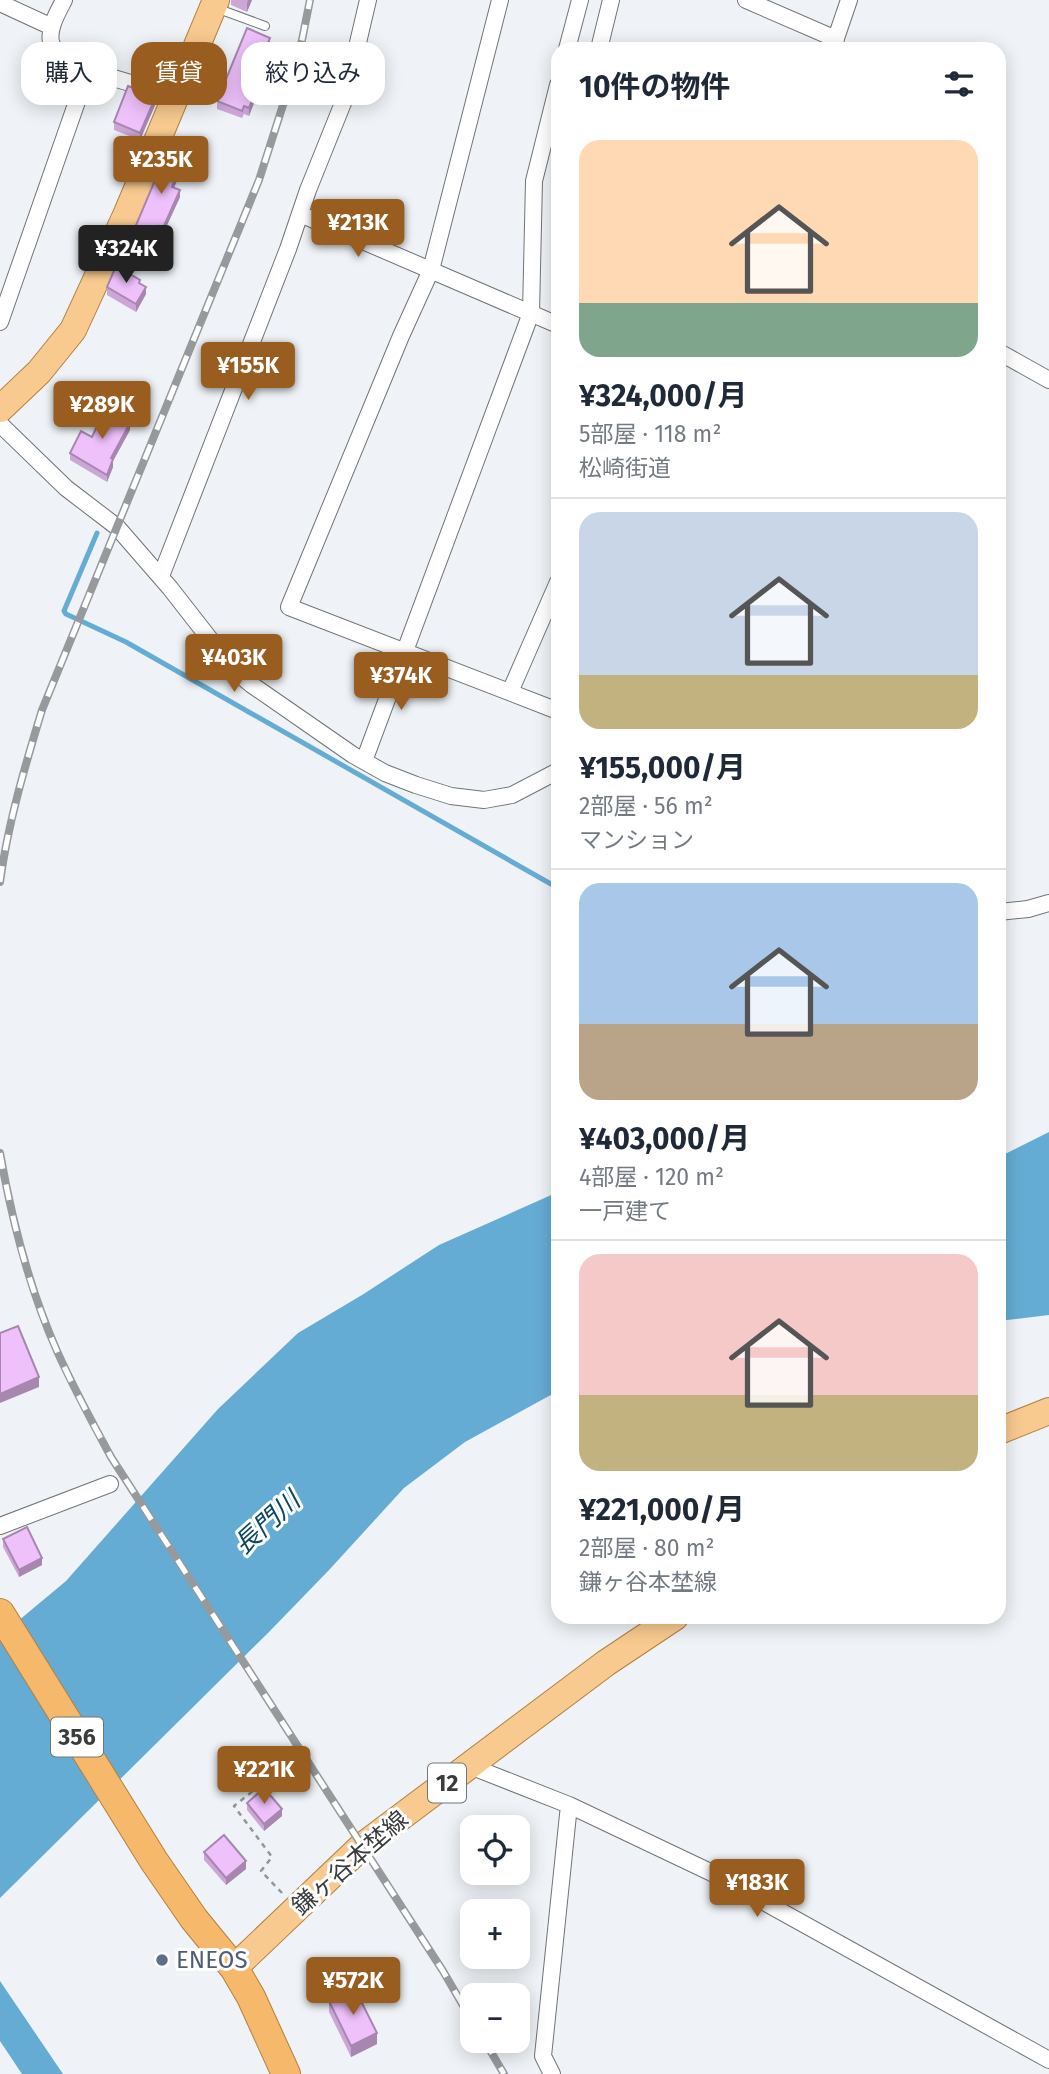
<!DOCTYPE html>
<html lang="ja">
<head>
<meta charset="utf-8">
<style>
  body { margin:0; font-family:"Fira Sans","Noto Sans JP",sans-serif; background:#f6f6f7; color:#1f2937; height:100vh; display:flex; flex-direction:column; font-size:26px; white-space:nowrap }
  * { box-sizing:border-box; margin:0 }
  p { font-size:23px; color:#747a83 }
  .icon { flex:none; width:38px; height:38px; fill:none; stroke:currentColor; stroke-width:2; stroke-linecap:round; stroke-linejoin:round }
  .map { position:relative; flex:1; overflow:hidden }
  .sheet { position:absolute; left:551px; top:42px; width:455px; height:1582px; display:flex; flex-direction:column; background:#fff; border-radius:21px; box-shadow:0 4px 18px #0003 }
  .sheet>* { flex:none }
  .hud { position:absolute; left:21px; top:42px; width:425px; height:63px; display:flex; gap:14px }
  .tools { position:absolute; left:460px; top:1815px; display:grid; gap:14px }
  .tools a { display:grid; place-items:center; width:70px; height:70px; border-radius:14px; background:#fff; box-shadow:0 4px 18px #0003; font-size:35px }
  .price { position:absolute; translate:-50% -60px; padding:0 16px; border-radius:7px; background:#995d1f; color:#fff; font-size:23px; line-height:46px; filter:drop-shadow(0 2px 4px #0008) }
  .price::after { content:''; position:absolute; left:50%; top:42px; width:21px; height:16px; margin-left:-10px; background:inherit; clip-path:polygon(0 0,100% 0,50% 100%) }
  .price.current { background:#222; color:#fff }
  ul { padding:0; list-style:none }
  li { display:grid; align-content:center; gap:14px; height:371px; padding:0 28px }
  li+li { border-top:2px solid #e0e1e3 }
  li span { display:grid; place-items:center; height:217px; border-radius:21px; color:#555 }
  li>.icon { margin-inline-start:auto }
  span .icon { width:126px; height:126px; fill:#fffc; stroke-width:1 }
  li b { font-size:30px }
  h2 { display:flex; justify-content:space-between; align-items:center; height:84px; padding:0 28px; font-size:30px }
  .chip { padding:0 24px; border-radius:21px; background:#fff; box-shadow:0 4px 18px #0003; font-size:24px; line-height:63px }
  .chip.current { background:#995d1f; color:#fff }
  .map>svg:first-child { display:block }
</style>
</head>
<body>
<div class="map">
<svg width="1049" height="2074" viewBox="0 0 1049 2074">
  <rect width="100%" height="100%" fill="#eff3f7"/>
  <path fill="#65acd4" d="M 1049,1132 L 1049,1315 L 999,1321 L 999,1155 L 1007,1153 Z
    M 558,1192 L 558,1391 L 465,1442 L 404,1488 L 330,1569 L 269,1632 L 0,1898 L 0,1636 L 66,1581 L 218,1409 L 298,1333 L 362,1295 L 439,1245 Z
    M 0,1981 L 63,2074 L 22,2074 L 0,2041 Z"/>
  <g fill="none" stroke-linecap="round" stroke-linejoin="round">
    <path stroke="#65acd4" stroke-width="5" d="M 97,533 L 64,611 L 66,614 L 126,642 L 558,888"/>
    <g stroke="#707477" stroke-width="10">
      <path id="service" d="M 216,8 L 265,26"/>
    </g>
    <g stroke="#707477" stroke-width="18">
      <path id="minor" d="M 64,0 C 58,12 48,28 51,42 C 58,69 151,88 176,95
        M 500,0 L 431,270 L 401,336 L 289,607 L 558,711
        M 746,0 L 836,39
        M 0,3 L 52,27
        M 833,47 L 849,0
        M 567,49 L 580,0
        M 599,49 L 611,0
        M 300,214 L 558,325
        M 0,322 L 88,70
        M 999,352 L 1049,380
        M 0,424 L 66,488 L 117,527 L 170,588 L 234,670 L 252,685 L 353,755 L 385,773 L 416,785 L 451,796 L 484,800 L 512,795 L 558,771
        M 161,576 L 288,249 L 308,190 L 345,98 L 368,0
        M 510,692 L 558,582
        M 364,761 L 531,313 L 534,181 L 558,85
        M 999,912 L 1028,909 L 1049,903
        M 0,1526 L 110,1484
        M 470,1766 L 569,1805 L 710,1872 L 1049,2060
        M 552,2074 L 543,2056 L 569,1805"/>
    </g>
    <g stroke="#b28141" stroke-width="28">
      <path id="primary" d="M 0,409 L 39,372 L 73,330 L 127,213 L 216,0
        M 999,1431 L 1049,1411
        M 234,1968 L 361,1847 L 606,1663 L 675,1617"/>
    </g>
    <g stroke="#b28141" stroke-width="30">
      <path id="trunk" d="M 0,1613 L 154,1861 L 194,1919 L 234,1968 L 251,1997 L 286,2074"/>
    </g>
    <path stroke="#939698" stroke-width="2.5" stroke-dasharray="5 5" stroke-linecap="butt" d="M 282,1893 L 261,1871 L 272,1857 L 234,1806 L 301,1753"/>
    <use href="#service" stroke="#fff" stroke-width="8"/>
    <use href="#minor" stroke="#fff" stroke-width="16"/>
    <use href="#primary" stroke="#f8ca8f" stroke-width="26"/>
    <use href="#trunk" stroke="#f6b86a" stroke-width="28"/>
    <g stroke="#979a9c" stroke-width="8">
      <path id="rail" d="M 0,882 C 8,823 25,766 42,710 L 259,180 L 299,55 L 310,0
        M 0,1153 C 12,1221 29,1288 57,1351 C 73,1387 92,1422 111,1457 L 443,1971 L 472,2021
        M 484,2040 L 504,2074"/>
    </g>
    <use href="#rail" stroke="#fff" stroke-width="5" stroke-dasharray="16" stroke-linecap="butt"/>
  </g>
  <path fill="#cda6d8" d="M 231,0 L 252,0 L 247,12 L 231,5 Z
    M 270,46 L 251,89 L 256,98 L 249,116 L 244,114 L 242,118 L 217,109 L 217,101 Z
    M 156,103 L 140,140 L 114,130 L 114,122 Z
    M 185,160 L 174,188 L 180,197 L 163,234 L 159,233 L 155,244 L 134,236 L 134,230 Z
    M 140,283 L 146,294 L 136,312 L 107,295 L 107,287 Z
    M 126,421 L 130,430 L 113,461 L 113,467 L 107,482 L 70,460 L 70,453 L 92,437 Z
    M 3,1539 L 42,1565 L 19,1577 L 3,1547 Z
    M 247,1803 L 282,1816 L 264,1831 L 247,1810 Z
    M 204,1852 L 246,1869 L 226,1885 L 204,1860 Z
    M 329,2001 L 377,2044 L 351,2057 L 329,2012 Z"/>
  <path fill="#a787b0" d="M 248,0 L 252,0 L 247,12 L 247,3 Z
    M 270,38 L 270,46 L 251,89 L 250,89 L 251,82 Z
    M 256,91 L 256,98 L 249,116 L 249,108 Z
    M 156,96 L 156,103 L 140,140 L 140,133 Z
    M 185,154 L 185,160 L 172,193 L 172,187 Z
    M 180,190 L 180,197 L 163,234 L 163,228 Z
    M 159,226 L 159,233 L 155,244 L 155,238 Z
    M 146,287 L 146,294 L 136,312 L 136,304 Z
    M 130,423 L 130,430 L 113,461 L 113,467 L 107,482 L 107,475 L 111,458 Z
    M 39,1377 L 39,1387 L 0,1403 L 0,1394 Z
    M 42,1558 L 42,1565 L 19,1577 L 19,1570 Z
    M 282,1809 L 282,1816 L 264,1831 L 264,1824 Z
    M 246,1861 L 246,1869 L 226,1885 L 226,1878 Z
    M 377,2033 L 377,2044 L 351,2057 L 351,2046 Z"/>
  <path fill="#eec1fb" stroke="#a787b0" stroke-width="2" d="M 247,28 L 270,38 L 251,82 L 250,89 L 256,91 L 249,108 L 244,106 L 242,111 L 217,101 Z
    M 128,86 L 156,96 L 140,133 L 114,122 Z
    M 169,147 L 185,154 L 172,187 L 180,190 L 163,228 L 159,226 L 155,238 L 134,230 Z
    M 116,266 L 140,280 L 139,283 L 146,287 L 136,304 L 107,287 Z
    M 106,407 L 126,416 L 125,420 L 130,423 L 111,458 L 113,459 L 107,475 L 70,453 L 81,431 L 92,437 Z
    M 18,1326 L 39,1377 L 0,1394 L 0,1333 Z
    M 27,1527 L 42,1558 L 19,1570 L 3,1539 Z
    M 264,1788 L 282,1809 L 264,1824 L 247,1803 Z
    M 224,1835 L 246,1861 L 226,1878 L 204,1852 Z
    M 355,1989 L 377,2033 L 351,2046 L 329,2001 Z"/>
  <circle fill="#5c6f8a" stroke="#fff" stroke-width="2.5" cx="162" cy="1960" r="7"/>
  <g text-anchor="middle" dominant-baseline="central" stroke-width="6" stroke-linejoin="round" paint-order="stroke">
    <g fill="#fff" stroke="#747676" stroke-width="2">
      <rect x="51" y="1717.5" width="52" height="39" rx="5"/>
      <rect x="428" y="1763.5" width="38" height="39" rx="5"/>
    </g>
    <g font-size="23" font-weight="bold" fill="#393b3c">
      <text x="77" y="1737">356</text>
      <text x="447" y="1783">12</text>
    </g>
    <g font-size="24" fill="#393b3c" stroke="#fff">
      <text transform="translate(350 1863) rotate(-41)">鎌ヶ谷本埜線</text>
    </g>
    <g font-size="24" fill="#4e5e75" stroke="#fff" text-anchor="start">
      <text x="176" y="1960">ENEOS</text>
    </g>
    <g font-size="26" font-style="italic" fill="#0c4762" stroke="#fff">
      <text transform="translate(267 1523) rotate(-42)">長門川</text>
    </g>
  </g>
</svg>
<div class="tools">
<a><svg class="icon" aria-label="locate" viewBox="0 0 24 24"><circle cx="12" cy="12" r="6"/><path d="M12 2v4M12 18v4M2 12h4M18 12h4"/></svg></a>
<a>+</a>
<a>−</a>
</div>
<b class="price" style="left:161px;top:196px">¥235K</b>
<b class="price" style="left:358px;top:259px">¥213K</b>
<b class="price current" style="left:126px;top:285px">¥324K</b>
<b class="price" style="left:248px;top:402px">¥155K</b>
<b class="price" style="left:102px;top:441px">¥289K</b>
<b class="price" style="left:234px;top:694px">¥403K</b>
<b class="price" style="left:401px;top:712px">¥374K</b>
<b class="price" style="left:264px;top:1806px">¥221K</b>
<b class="price" style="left:757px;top:1919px">¥183K</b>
<b class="price" style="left:353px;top:2017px">¥572K</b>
<div class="hud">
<a class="chip">購入</a>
<a class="chip current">賃貸</a>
<a class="chip">絞り込み</a>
</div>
<section class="sheet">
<h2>10件の物件<svg class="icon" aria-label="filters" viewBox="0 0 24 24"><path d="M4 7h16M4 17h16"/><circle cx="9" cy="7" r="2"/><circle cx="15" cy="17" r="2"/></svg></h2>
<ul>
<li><span style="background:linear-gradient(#ffd9b3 75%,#7fa58c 0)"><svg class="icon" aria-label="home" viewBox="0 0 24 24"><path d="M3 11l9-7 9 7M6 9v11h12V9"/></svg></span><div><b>¥324,000/月</b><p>5部屋 · 118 m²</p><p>松崎街道</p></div></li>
<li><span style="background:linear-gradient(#c9d6e8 75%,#c2b280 0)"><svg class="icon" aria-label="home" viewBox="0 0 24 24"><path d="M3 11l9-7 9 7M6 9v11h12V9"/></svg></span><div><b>¥155,000/月</b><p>2部屋 · 56 m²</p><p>マンション</p></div></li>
<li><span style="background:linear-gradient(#a9c7e8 65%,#b9a48a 0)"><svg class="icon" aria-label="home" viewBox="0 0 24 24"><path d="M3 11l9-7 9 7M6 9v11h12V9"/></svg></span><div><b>¥403,000/月</b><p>4部屋 · 120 m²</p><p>一戸建て</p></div></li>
<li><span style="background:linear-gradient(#f6c9c9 65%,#c2b280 0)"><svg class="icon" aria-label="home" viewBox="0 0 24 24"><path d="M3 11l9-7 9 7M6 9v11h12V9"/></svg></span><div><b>¥221,000/月</b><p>2部屋 · 80 m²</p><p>鎌ヶ谷本埜線</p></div></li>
</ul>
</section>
</div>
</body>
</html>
